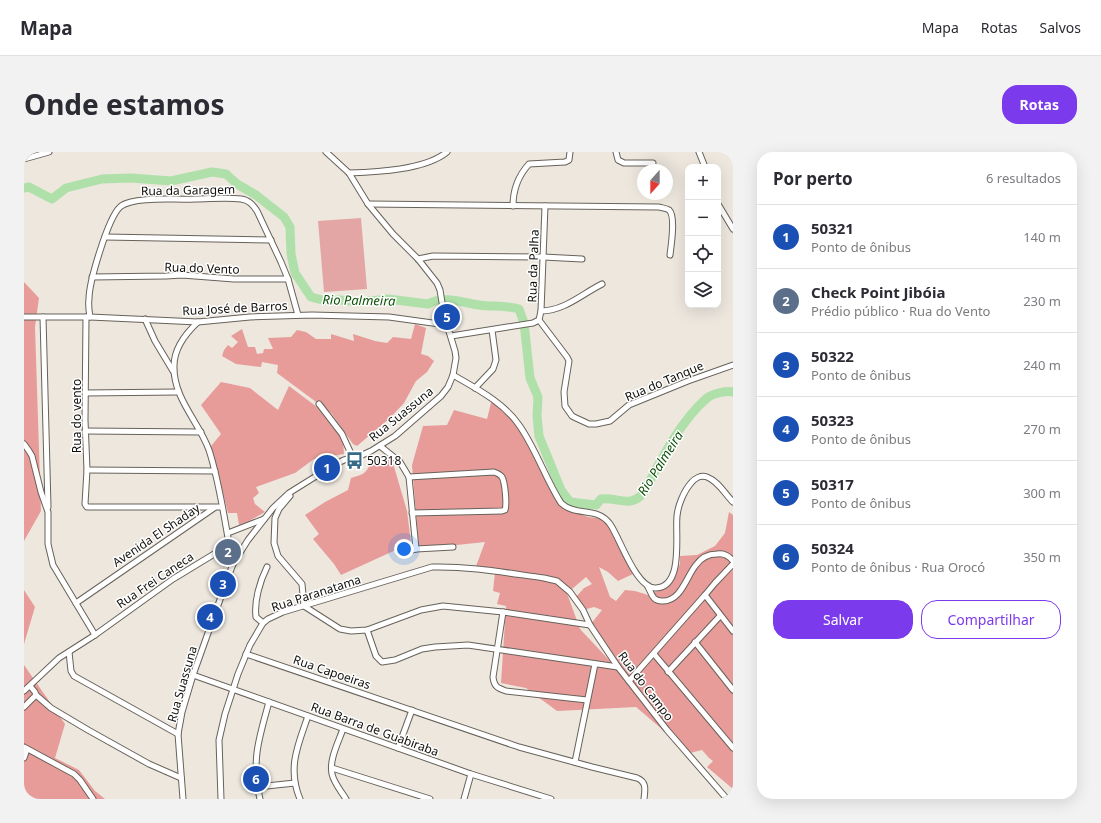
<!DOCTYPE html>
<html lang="pt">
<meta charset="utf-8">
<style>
body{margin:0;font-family:"Noto Sans",sans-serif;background:#f2f2f3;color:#2b2b33}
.controls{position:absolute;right:12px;top:12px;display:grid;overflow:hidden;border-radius:8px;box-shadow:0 4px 16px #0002}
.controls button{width:36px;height:36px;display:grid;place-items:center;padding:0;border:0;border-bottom:1px solid #e1e1e2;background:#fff;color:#2b2b33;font:20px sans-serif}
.compass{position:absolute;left:613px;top:12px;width:36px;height:36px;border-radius:50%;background:#fff;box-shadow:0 4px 16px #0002;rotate:201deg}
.you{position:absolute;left:380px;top:397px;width:14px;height:14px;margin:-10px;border:3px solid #fff;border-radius:50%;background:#1a73e8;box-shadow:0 0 0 6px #1a73e833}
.badge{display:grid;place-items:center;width:26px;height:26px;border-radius:50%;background:#7c3aed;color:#fff;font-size:13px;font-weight:700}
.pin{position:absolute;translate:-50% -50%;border:2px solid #fff;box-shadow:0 1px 4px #0006}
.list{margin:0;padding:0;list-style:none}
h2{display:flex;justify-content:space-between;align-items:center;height:52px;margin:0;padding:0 16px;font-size:17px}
h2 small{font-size:13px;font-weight:400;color:#7c7c81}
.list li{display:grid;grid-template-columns:26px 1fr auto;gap:12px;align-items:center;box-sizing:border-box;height:64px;padding:0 16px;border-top:1px solid #e1e1e2}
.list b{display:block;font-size:15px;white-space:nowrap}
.list p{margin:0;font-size:13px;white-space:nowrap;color:#7c7c81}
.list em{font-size:13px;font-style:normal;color:#7c7c81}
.actions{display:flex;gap:8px;padding:12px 16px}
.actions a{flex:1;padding:9px 0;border:1px solid #7c3aed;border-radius:16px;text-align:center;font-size:14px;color:#7c3aed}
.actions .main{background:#7c3aed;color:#fff}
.icon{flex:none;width:22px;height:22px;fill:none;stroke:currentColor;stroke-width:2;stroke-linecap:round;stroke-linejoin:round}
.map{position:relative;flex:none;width:709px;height:647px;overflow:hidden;border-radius:16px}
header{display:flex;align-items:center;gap:24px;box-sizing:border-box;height:56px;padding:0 20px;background:#fff;border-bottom:1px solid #e1e1e2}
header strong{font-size:19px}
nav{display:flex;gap:22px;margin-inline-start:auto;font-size:14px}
.intro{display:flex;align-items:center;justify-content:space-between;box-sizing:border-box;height:96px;padding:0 24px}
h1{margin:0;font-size:28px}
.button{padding:10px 18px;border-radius:16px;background:#7c3aed;color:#fff;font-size:14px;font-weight:700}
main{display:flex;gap:24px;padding:0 24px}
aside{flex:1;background:#fff;border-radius:16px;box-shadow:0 4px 16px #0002}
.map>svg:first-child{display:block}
</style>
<header>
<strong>Mapa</strong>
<nav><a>Mapa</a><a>Rotas</a><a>Salvos</a></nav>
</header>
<div class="intro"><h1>Onde estamos</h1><a class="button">Rotas</a></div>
<main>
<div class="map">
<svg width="709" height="647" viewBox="0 0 709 647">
<rect width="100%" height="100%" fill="#ede7de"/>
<!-- green -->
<polygon fill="#e4a6a4" points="337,66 343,137 300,140 294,69"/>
<!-- forest -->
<g fill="#e79c9a" fill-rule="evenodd">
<polygon points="0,130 15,146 11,175 17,359 0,389"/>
<polygon points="391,172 402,176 397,202 404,204 410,209 403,220 392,229 380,251 366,266 333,294 329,292 307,261 253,221 254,213 238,210 237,215 212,212 198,204 200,198 204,193 208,196 214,190 207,184 218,177 224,195 231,195 233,202 239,201 240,197 249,197 244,186 267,185 273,178 282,180 292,187 307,187 307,182 330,189 329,182 351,189 363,191 369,185 387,187"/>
<polygon points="197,230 226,236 254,258 265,234 293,255 319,288 320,302 290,307 271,321 232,335 235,341 229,346 231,352 241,360 225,369 215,373 213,361 204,361 187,294 197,282 177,253"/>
<path d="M 468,247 L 493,270 L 542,356 L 564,365 L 581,367 L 609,422 L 594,429 L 584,420 L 575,415 L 586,445 L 592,449 L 601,438 L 611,439 L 624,443 L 644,435 L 656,412 L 656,404 L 673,403 L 691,394 L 701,381 L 705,360 L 709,363 L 709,637 L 683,615 L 689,609 L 685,606 L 678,598 L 666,601 L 612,555 L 533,559 L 502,536 L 477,531 L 482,454 L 473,452 L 476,441 L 469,439 L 471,420 L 451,417 L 461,390 L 395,397 L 388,313 L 399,274 L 423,273 L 430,258 L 463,267 ZM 562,425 L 568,432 L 560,436 L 551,446 L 559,458 L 570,455 L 578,458 L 566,473 L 600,524 L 556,477 L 540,433 L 548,437 Z"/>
<path d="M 358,304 L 369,311 L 383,359 L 387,391 L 317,423 L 310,412 L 289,387 L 295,382 L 281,363 L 301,350 L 324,338 L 327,326 C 341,322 343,321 348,307 Z"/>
<polygon points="0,438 11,455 0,492"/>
<polygon points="0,513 41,572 31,606 55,618 71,639 81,647 0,647"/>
</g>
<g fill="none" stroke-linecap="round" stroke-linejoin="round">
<!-- river -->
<path stroke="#afe0a9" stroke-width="9" d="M 0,36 L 5,35 L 28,47 L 42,36 L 78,27 L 107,26 L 147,29 L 188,20 L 202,22 L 213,32 L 232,43 L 260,65 L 266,75 L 267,102 L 271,121 L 287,145 L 302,149 L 316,148 L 336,150 L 364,147 L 404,152 C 420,143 439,151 455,153 C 469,155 482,153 495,157 L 500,171 L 506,226 L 514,245 L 513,264 L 515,284 L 537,338 L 546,350 L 572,353 L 577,347 C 595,345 607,357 620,340 C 636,310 656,269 683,246 C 688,242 703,238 709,240"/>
<defs>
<g id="minor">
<polyline points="592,0 594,8 600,11 629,11"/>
<polyline points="675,0 681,15"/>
<polyline points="0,7 25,0"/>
<path d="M 325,21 C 353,20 401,18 423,0"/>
<path d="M 344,52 L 635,55 C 638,56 642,56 645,58 C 652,64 647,94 646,103"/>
<polyline points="694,52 709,77"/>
<path d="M 489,54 C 489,37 494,24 505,12 L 541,10 L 545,8 L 546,0"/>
<polyline points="81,85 247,88"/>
<polyline points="394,107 409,104 519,105 558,107"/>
<polyline points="68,125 142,124 158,123 210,127 264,127"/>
<path d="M 517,159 C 540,159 558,142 578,132"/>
<polyline points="0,165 66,165 174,170 226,165 288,163 365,165 423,173"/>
<polyline points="19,165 24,355"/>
<polyline points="62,165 61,268 63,318 61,352 63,355 198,355"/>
<path d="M 66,165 C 65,159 64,153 65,147 C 65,130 84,66 96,55 C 99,52 103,51 107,50 C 127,45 150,48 171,47 C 186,47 202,45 217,47 C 225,48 229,53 233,59 L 257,110 L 264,127 L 274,163"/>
<polyline points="121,167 131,189 149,219"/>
<polyline points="515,168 543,205 545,209 540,240 541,254 548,264 552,266 565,272 572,272 586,269 605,253 664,229 709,213"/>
<path d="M 174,170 C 161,182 150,196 150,214 C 149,246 175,270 185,298 C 197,335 201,374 209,412"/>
<polyline points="427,184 509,171 515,168 517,159 521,54"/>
<path d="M 429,223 C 453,237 479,250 495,273 C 512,297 521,326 537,351 C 552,365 573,354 586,372 C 596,386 612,437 632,436 C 660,435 651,382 653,364 C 654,353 660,339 667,331 C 671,326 677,323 683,325 C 694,329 701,342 709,350"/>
<polyline points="451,236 469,217 472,208 468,178"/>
<polyline points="61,241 154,240"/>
<polyline points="295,252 318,282 329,306"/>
<polyline points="61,279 177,280"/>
<polyline points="0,292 5,299 8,304 17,340 24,360 24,392 29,413 71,483"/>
<polyline points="356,294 376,310 385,325 392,397"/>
<polyline points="63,318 191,319"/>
<path d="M 385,325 L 470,320 C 473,321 476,322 478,325 C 481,330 483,352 481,358 L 478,359 L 388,361"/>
<polyline points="266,344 255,357 251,366 250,391 254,404 278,432 280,454 316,477 327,479 343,478 397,458 419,454 479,460 566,473"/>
<polyline points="204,381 240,367"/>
<polyline points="375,401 392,397 429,395"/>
<path d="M 624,435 C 626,438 627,443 630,446 C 632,448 635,449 638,449 C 657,450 662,425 672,413 C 677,406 684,402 693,402 C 699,401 705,404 709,409"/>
<polyline points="681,443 709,479"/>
<polyline points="52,451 190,356"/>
<path d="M 479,460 L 469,525 C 470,534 473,536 482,539 L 563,548"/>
<path d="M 239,471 L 232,465 C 230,449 236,429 243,415"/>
<polyline points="343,478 352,504 358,510 371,508 398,497 411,495 444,493 594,515"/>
<polyline points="671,490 709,538"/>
<polyline points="45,500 47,519 50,524 154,582"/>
<path d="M 222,502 L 495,595 L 568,615 L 613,626 C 623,630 621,638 620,647"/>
<polyline points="630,502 709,596"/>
<polyline points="644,520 696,464"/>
<polyline points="169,523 447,622 527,647"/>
<polyline points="605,529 681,443 691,431 709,412"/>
<polyline points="0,539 35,506 71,483 149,427 205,393"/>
<polyline points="12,543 27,556 64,578 125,612 157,626"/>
<polyline points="0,555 12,543 11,540 6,534"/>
<path d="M 319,577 C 314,591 305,608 308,622 C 310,631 317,639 322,647"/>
<polyline points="0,595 50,622 56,628 69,647"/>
<polyline points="374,596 388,558"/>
<polyline points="0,606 3,597"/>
<polyline points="551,610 571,512"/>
<polyline points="308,616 406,647"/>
<polyline points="233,635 271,631"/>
<polyline points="159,647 154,582 158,560 169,523 203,428 209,412 224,388 249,356 265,341 310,313 320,308 336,304 347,299 371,284 417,244 424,235 429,223 432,206 431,199 420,163 416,138 413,131 394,107 369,82 344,52 325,21 302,0"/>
<path d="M 197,647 L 195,588 L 201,562 L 214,522 L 226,493 L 239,471 L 244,467 L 259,460 L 408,415 C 446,414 483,421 520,426 L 533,429 L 546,440 L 559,458 L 566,473 L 594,515 L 643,578 L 703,647"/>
<path d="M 236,647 C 227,609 235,586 245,550"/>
<path d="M 276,647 C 263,616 274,593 284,564"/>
<polyline points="440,647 447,622"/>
</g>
</defs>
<!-- minor casing -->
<use href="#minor" stroke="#67625a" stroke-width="7"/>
<!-- minor -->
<use href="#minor" stroke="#fff" stroke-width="5"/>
</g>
<!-- icons -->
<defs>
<symbol id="bus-bare" viewBox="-9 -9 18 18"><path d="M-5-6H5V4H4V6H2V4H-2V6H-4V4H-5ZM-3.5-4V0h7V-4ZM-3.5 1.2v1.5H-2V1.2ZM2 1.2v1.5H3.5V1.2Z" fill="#356b86" stroke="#fff" stroke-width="2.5" paint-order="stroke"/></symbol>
</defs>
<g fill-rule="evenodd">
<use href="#bus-bare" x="318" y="296" width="25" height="25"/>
</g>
<g text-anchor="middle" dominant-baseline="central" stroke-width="3" stroke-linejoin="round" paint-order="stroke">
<!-- street labels -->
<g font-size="12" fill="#100f0b" stroke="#fff">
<text transform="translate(164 38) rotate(-1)">Rua da Garagem</text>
<text transform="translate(509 114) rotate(-88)">Rua da Palha</text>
<text transform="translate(178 116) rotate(2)">Rua do Vento</text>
<text transform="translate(211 156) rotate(-3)">Rua José de Barros</text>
<text transform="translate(640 229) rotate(-23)">Rua do Tanque</text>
<text transform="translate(377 262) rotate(-39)">Rua Suassuna</text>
<text transform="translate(52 264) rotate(-90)">Rua do vento</text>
<text transform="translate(132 383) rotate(-34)">Avenida El Shaday</text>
<text transform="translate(131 428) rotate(-34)">Rua Frei Caneca</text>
<text transform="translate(292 441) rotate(-18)">Rua Paranatama</text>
<text transform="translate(308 520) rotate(19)">Rua Capoeiras</text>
<text transform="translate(158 532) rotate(-74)">Rua Suassuna</text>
<text transform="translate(622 534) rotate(53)">Rua do Campo</text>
<text transform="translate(351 577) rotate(20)">Rua Barra de Guabiraba</text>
</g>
<!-- poi labels -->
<g font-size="12" fill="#100f0b" stroke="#fff" text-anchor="start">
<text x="343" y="308">50318</text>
</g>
<!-- water labels -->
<g font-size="13" font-style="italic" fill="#0d5007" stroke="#fff">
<text transform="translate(335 148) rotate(1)">Rio Palmeira</text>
<text transform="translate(636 311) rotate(-58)">Rio Palmeira</text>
</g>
</g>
</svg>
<div class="controls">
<button>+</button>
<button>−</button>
<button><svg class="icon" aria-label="locate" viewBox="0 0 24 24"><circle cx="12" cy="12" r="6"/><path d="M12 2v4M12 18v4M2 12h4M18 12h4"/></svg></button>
<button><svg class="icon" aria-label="layers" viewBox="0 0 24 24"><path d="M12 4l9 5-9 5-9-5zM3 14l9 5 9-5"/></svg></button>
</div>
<svg class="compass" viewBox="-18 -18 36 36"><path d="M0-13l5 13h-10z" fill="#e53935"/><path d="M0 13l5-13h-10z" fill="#7c7c81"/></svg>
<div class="you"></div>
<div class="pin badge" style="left:303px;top:316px;background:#1a4fb4">1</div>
<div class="pin badge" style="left:204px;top:400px;background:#5c6f8a">2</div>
<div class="pin badge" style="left:199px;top:432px;background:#1a4fb4">3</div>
<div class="pin badge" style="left:186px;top:465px;background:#1a4fb4">4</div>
<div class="pin badge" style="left:423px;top:165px;background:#1a4fb4">5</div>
<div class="pin badge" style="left:232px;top:627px;background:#1a4fb4">6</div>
</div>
<aside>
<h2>Por perto<small>6 resultados</small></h2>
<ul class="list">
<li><span class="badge" style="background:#1a4fb4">1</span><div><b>50321</b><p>Ponto de ônibus</p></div><em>140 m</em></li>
<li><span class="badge" style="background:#5c6f8a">2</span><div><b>Check Point Jibóia</b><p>Prédio público · Rua do Vento</p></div><em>230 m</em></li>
<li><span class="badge" style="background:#1a4fb4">3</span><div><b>50322</b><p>Ponto de ônibus</p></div><em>240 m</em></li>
<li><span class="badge" style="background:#1a4fb4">4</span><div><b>50323</b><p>Ponto de ônibus</p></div><em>270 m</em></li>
<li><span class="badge" style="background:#1a4fb4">5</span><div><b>50317</b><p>Ponto de ônibus</p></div><em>300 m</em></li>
<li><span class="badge" style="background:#1a4fb4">6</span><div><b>50324</b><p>Ponto de ônibus · Rua Orocó</p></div><em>350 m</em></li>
</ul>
<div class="actions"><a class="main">Salvar</a><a>Compartilhar</a></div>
</aside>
</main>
